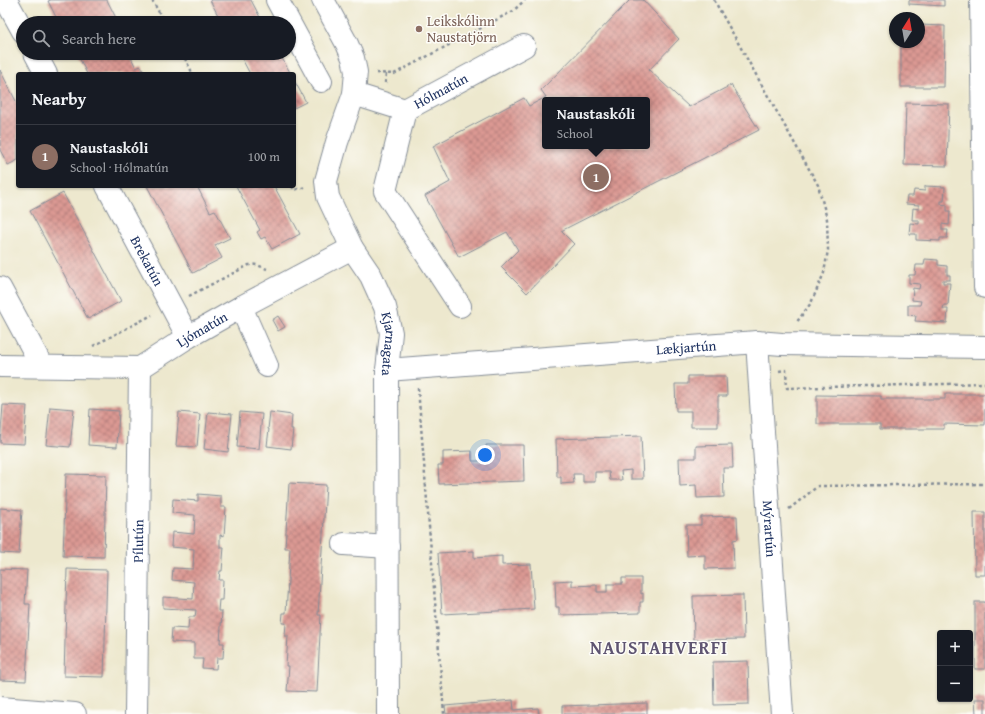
<!DOCTYPE html>
<meta charset="utf-8">
<style>
body{margin:0;font-family:"Gentium Book Plus",serif;background:#242831;color:#f1f3f6}
.controls{position:absolute;right:12px;bottom:12px;display:grid;overflow:hidden;border-radius:4px;box-shadow:0 1px 3px #0004}
.controls button{width:36px;height:36px;display:grid;place-items:center;padding:0;border:0;border-bottom:1px solid #363941;background:#171b24;color:#f1f3f6;font:20px sans-serif}
.compass{position:absolute;left:889px;top:12px;width:36px;height:36px;border-radius:50%;background:#171b24;box-shadow:0 1px 3px #0004;rotate:11deg}
.you{position:absolute;left:485px;top:455px;width:14px;height:14px;margin:-10px;border:3px solid #fff;border-radius:50%;background:#1a73e8;box-shadow:0 0 0 6px #1a73e833}
.badge{display:grid;place-items:center;width:26px;height:26px;border-radius:50%;background:#0b8043;color:#fff;font-size:13px;font-weight:700}
.pin{position:absolute;translate:-50% -50%;border:2px solid #fff;box-shadow:0 1px 4px #0006}
.popup{position:absolute;left:542px;top:97px;width:108px;height:52px;box-sizing:border-box;display:grid;place-content:center;border-radius:4px;background:#171b24;filter:drop-shadow(0 1px 3px #0005);font-size:13px;white-space:nowrap;color:#9ea1a6}
.popup b{font-size:15px;color:#f1f3f6}
.popup::after{content:'';position:absolute;left:50%;top:100%;margin-left:-8px;border:8px solid transparent;border-top-color:#171b24}
.list{margin:0;padding:0;list-style:none}
h2{display:flex;justify-content:space-between;align-items:center;height:52px;margin:0;padding:0 16px;font-size:17px}
h2 small{font-size:13px;font-weight:400;color:#9ea1a6}
.list li{display:grid;grid-template-columns:26px 1fr auto;gap:12px;align-items:center;box-sizing:border-box;height:64px;padding:0 16px;border-top:1px solid #363941}
.list b{display:block;font-size:15px;white-space:nowrap}
.list p{margin:0;font-size:13px;white-space:nowrap;color:#9ea1a6}
.list em{font-size:13px;font-style:normal;color:#9ea1a6}
.icon{flex:none;width:22px;height:22px;fill:none;stroke:currentColor;stroke-width:2;stroke-linecap:round;stroke-linejoin:round}
.map{position:relative;flex:none;width:985px;height:714px;overflow:hidden}
.search{position:absolute;background:#171b24;box-shadow:0 1px 3px #0004;left:16px;top:16px;width:280px;height:44px;display:flex;align-items:center;gap:10px;box-sizing:border-box;padding:0 14px;border-radius:22px;color:#9ea1a6;font-size:15px}
.panel{position:absolute;background:#171b24;box-shadow:0 1px 3px #0004;left:16px;top:72px;width:280px;height:116px;border-radius:4px}
.map>svg:first-child{display:block}
</style>
<div class="map">
<svg width="985" height="714" viewBox="0 0 985 714">
<defs>
<pattern id="building-cross-hatch" width="8" height="8" patternUnits="userSpaceOnUse"><rect width="8" height="8" fill="#db9993"/><path d="M0 0l8 8M0 8l8-8" fill="none" stroke="#b17d7b"/></pattern>
</defs>
<rect width="100%" height="100%" fill="#fdfcf7"/>
<filter id="ink" filterUnits="userSpaceOnUse"><feTurbulence type="fractalNoise" baseFrequency=".025" numOctaves="2"/><feDisplacementMap in="SourceGraphic" scale="8" xChannelSelector="R" yChannelSelector="G"/><feConvolveMatrix kernelMatrix="1 2 1 2 8 2 1 2 1" color-interpolation-filters="sRGB"/></filter>
<filter id="wash" filterUnits="userSpaceOnUse"><feTurbulence type="fractalNoise" baseFrequency=".012" numOctaves="4" result="noise"/><feDisplacementMap in="SourceGraphic" scale="16" xChannelSelector="R" yChannelSelector="G"/><feGaussianBlur stdDeviation="0.9" result="paint"/><feColorMatrix in="noise" values="0 0 0 0 0 0 0 0 0 0 0 0 0 0 0 0 0 1.4 0 .05"/><feComposite in="paint" operator="in"/></filter>
<g filter="url(#wash)">
<rect width="100%" height="100%" fill="#ede8ce"/>
<g id="blocks">
<!-- building -->
<g fill="url(#building-cross-hatch)" fill-rule="evenodd">
<polygon points="51,0 107,0 116,18 112,19 114,23 59,23 48,1"/>
<polygon points="210,0 251,0 263,23 222,23"/>
<path d="M 630,0 L 643,0 L 679,39 L 649,70 L 689,107 L 731,85 L 759,130 L 561,231 L 574,244 L 527,293 L 501,267 L 518,250 L 507,232 L 459,257 L 425,196 L 450,182 L 433,146 L 524,98 L 529,106 L 546,97 L 541,90 ZM 545,100 L 647,100 L 647,146 L 545,146 Z"/>
<polygon points="909,0 944,0 944,6 909,4"/>
<polygon points="919,25 945,26 944,87 901,87 901,42 919,42"/>
<polygon points="77,53 129,53 136,68 141,66 145,74 87,74"/>
<polygon points="239,53 279,53 291,74 250,74"/>
<polygon points="0,70 18,105 18,160 8,165 0,150"/>
<polygon points="294,80 306,102 294,108"/>
<polygon points="906,103 949,104 947,166 904,165"/>
<polygon points="147,186 197,186 210,212 215,210 230,238 215,245 222,258 193,273"/>
<polygon points="236,186 274,186 300,234 272,249 265,237 261,239 257,232 260,230"/>
<polygon points="925,186 945,187 944,201 941,201 941,204 947,205 947,211 950,211 949,225 942,224 942,230 948,230 947,238 940,238 940,241 916,240 916,234 909,234 910,223 919,224 919,220 912,220 913,208 919,209 919,205 906,204 907,196 913,196 914,190 925,191"/>
<polygon points="63,193 121,301 88,319 30,211"/>
<polygon points="925,259 938,260 938,265 947,266 947,275 950,275 950,280 943,280 943,283 950,283 948,305 944,305 943,309 948,309 947,323 915,321 916,316 908,315 908,305 920,305 921,301 912,300 913,288 919,289 920,284 909,283 909,275 915,275 916,265 924,265"/>
<polygon points="278,316 285,327 278,331 272,320"/>
<polygon points="688,376 726,376 727,396 718,396 718,427 691,427 691,411 676,411 675,384 688,384"/>
<polygon points="945,394 985,394 985,425 944,424 944,429 880,429 880,424 817,424 817,395 881,396 881,399 945,399"/>
<polygon points="3,405 27,406 24,444 0,443"/>
<polygon points="50,407 74,409 70,447 46,445"/>
<polygon points="90,409 119,411 117,447 88,445"/>
<polygon points="179,412 200,414 197,447 176,446"/>
<polygon points="208,412 232,414 228,452 204,449"/>
<polygon points="240,412 262,414 259,449 237,447"/>
<polygon points="270,412 292,415 291,429 293,429 291,449 267,446 269,429 268,429"/>
<polygon points="641,436 643,479 631,479 631,470 621,471 622,480 610,480 609,472 595,472 595,482 583,482 583,474 573,474 574,483 561,484 561,477 557,477 556,439"/>
<polygon points="486,445 523,445 524,481 439,484 438,465 443,465 443,452 472,451 472,461 487,461"/>
<polygon points="732,445 733,468 723,468 724,497 697,498 696,485 680,486 679,458 696,458 696,446"/>
<polygon points="66,474 106,475 104,557 63,556"/>
<polygon points="289,483 326,485 318,615 321,615 317,692 287,691 289,666 286,666 288,636 285,636 286,623 282,623 283,613 286,613 290,548 285,548"/>
<polygon points="198,494 221,496 221,507 226,507 224,536 220,535 220,547 224,547 222,571 220,571 219,580 223,580 222,600 219,600 218,611 222,611 220,643 224,643 223,658 217,658 216,669 202,668 203,659 194,659 194,643 171,642 172,628 188,629 189,617 195,617 196,610 163,608 163,597 193,599 194,582 172,580 173,568 193,569 194,549 171,547 172,532 194,534 195,515 172,513 173,499 198,501"/>
<polygon points="0,508 22,510 19,554 0,553"/>
<polygon points="974,512 985,512 985,575 975,575"/>
<polygon points="737,516 738,539 733,540 734,568 705,569 705,555 687,556 686,525 701,525 701,517"/>
<polygon points="474,551 474,558 502,556 502,565 531,564 534,609 442,614 438,553"/>
<polygon points="0,569 27,570 25,604 30,604 26,681 0,680"/>
<polygon points="67,569 107,570 104,677 64,676"/>
<polygon points="622,578 641,578 641,594 643,593 643,602 640,602 640,613 559,615 559,607 556,607 555,581 572,580 572,586 597,585 597,592 607,592 607,584 622,584"/>
<polygon points="743,595 744,639 694,640 693,596"/>
<rect x="975" y="602" width="10" height="67"/>
<polygon points="748,661 749,704 714,705 713,662"/>
<polygon points="975,699 985,699 985,714 976,714"/>
<polygon points="513,700 514,710 538,708 539,714 446,714 445,706"/>
<polygon points="647,703 647,714 562,714 562,706"/>
</g>
</g>
</g>
<g filter="url(#ink)">
<use href="#blocks" fill-opacity="0" stroke="#848c96" stroke-width="1"/>
<g fill="none" stroke-linecap="round" stroke-linejoin="round">
<defs>
<g id="minor">
<polyline points="6,0 23,31"/>
<polyline points="277,0 321,81"/>
<path id="s1" d="M 323,0 L 347,44 L 353,58 L 356,72 L 354,94 L 337,142 L 326,181 L 328,197 L 352,248 L 371,276 L 385,307 L 391,333 L 387,370 L 388,714"/>
<polyline points="981,0 985,287"/>
<polyline points="35,53 46,74"/>
<path id="s2" d="M 354,94 L 405,110 L 524,46"/>
<polyline points="405,110 385,191 460,306"/>
<path id="s3" d="M 107,186 L 188,337"/>
<polyline points="0,288 42,366"/>
<polyline points="241,307 267,366"/>
<path id="s4" d="M 757,342 L 782,714"/>
<path id="s5" d="M 0,366 L 140,368 L 188,337 L 241,307 L 352,248"/>
<path id="s6" d="M 387,370 L 757,342 L 782,344 L 985,347"/>
<polyline points="344,544 388,547"/>
<polyline points="0,708 75,714"/>
<path id="s7" d="M 136,714 L 140,368"/>
</g>
</defs>
<!-- minor casing -->
<use href="#minor" stroke="#848c96" stroke-width="24"/>
<!-- path -->
<g stroke="#848c96" stroke-width="2.5" stroke-dasharray="3 3" stroke-linecap="butt">
<polyline points="152,0 165,23"/>
<polyline points="714,0 818,185 827,219 828,250 824,273 811,303 796,323"/>
<polyline points="182,53 193,74"/>
<polyline points="376,73 394,74 513,11 525,0"/>
<polyline points="385,83 386,74"/>
<polyline points="292,186 294,190 306,187"/>
<path d="M 189,296 L 249,265 C 256,263 261,267 267,269"/>
<polyline points="93,346 152,315"/>
<polyline points="779,371 786,370 787,388 985,383"/>
<polyline points="418,388 444,714"/>
<polyline points="789,509 818,486 985,484"/>
</g>
<!-- minor -->
<use href="#minor" stroke="#fff" stroke-width="22"/>
</g>
</g>
<!-- markers -->
<circle fill="#8d6e63" stroke="#fdfcf7" stroke-width="1.5" cx="419" cy="29" r="4"/>
<g text-anchor="middle" dominant-baseline="central" stroke-width="3" stroke-linejoin="round" paint-order="stroke">
<!-- education labels -->
<g font-size="14" fill="#785e54" stroke="#fdfcf7" text-anchor="start">
<text x="427" y="21">Leikskólinn<tspan x="427" dy="16">Naustatjörn</tspan></text>
</g>
<!-- street labels -->
<g font-size="14" fill="#1b2f5e" stroke="#fdfcf7">
<text stroke="none"><textPath href="#s2" startOffset="94">Hólmatún</textPath></text>
<text stroke="none"><textPath href="#s3" startOffset="85">Brekatún</textPath></text>
<text stroke="none"><textPath href="#s5" startOffset="213">Ljómatún</textPath></text>
<text stroke="none"><textPath href="#s1" startOffset="371">Kjarnagata</textPath></text>
<text stroke="none"><textPath href="#s6" startOffset="300">Lækjartún</textPath></text>
<text stroke="none"><textPath href="#s4" startOffset="187">Mýrartún</textPath></text>
<text stroke="none"><textPath href="#s7" startOffset="173">Pílutún</textPath></text>
</g>
<!-- district labels -->
<g font-size="18" font-weight="bold" letter-spacing="1" fill="#5e5471" stroke="#fdfcf7">
<text x="659" y="647">NAUSTAHVERFI</text>
</g>
</g>
</svg>
<div class="controls">
<button>+</button>
<button>−</button>
</div>
<svg class="compass" viewBox="-18 -18 36 36"><path d="M0-13l5 13h-10z" fill="#e53935"/><path d="M0 13l5-13h-10z" fill="#9ea1a6"/></svg>
<div class="you"></div>
<div class="pin badge" style="left:596px;top:177px;background:#8d6e63">1</div>
<div class="popup"><b>Naustaskóli</b>School</div>
<div class="search"><svg class="icon" aria-label="search" viewBox="0 0 24 24"><circle cx="10" cy="10" r="6"/><path d="M15 15l6 6"/></svg>Search here</div>
<section class="panel">
<h2>Nearby<small></small></h2>
<ul class="list">
<li><span class="badge" style="background:#8d6e63">1</span><div><b>Naustaskóli</b><p>School · Hólmatún</p></div><em>100 m</em></li>
</ul>
</section>
</div>
